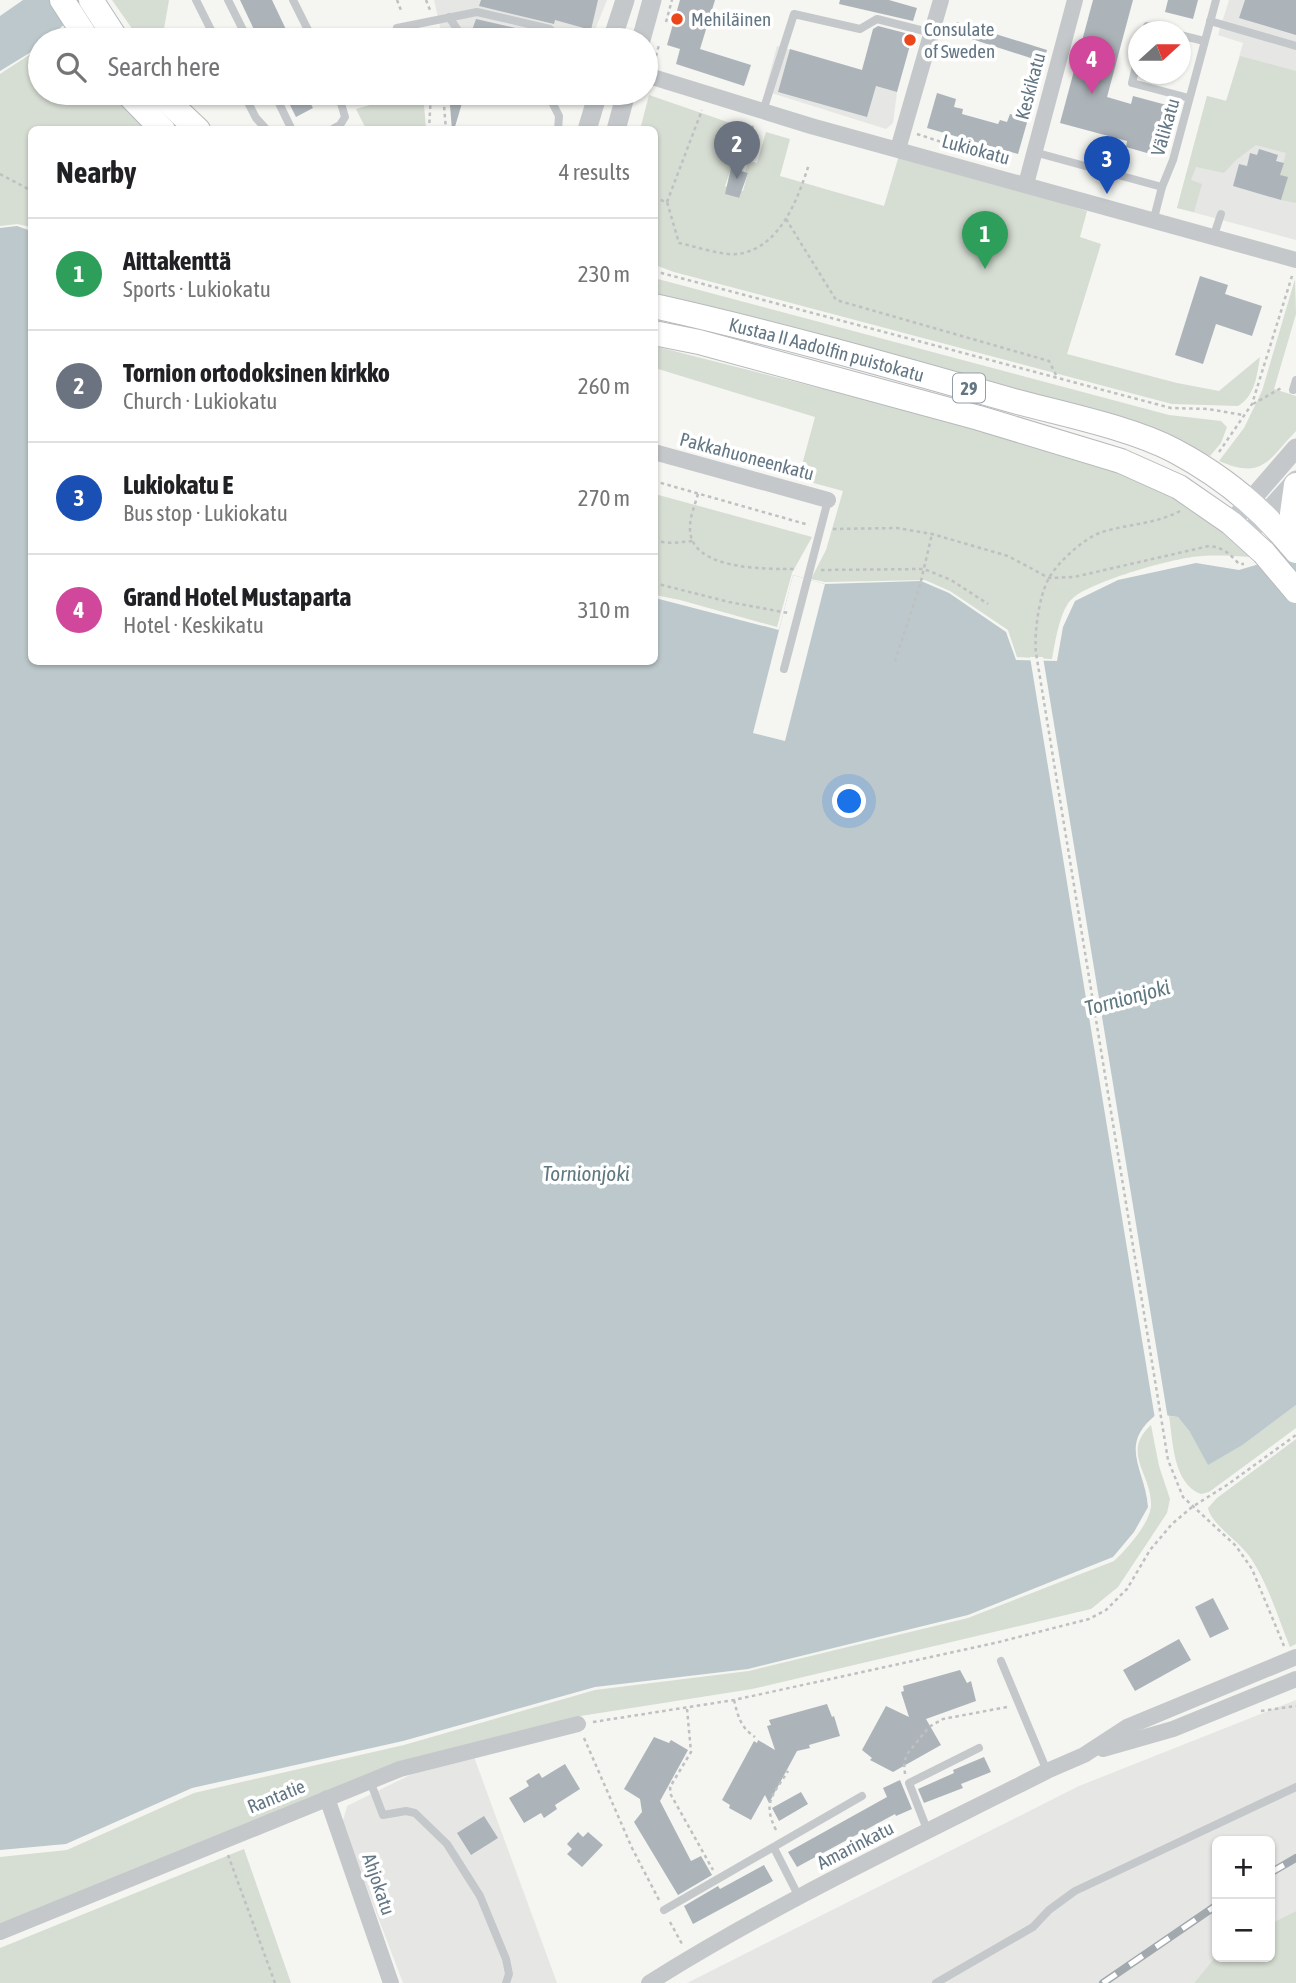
<!DOCTYPE html>
<meta charset="utf-8">
<style>
body{margin:0;font-family:"Asap Condensed",sans-serif;background:#f6f6f6;color:#202124}
.controls{position:absolute;right:21px;bottom:21px;display:grid;overflow:hidden;border-radius:10px;box-shadow:0 2px 5px #0004}
.controls button{width:63px;height:63px;display:grid;place-items:center;padding:0;border:0;border-bottom:2px solid #e0e0e0;background:#fff;color:#202124;font:35px sans-serif}
.compass{position:absolute;left:1128px;top:21px;width:63px;height:63px;border-radius:50%;background:#fff;box-shadow:0 2px 5px #0004;rotate:69deg}
.you{position:absolute;left:850px;top:802px;width:24px;height:24px;margin:-18px;border:5px solid #fff;border-radius:50%;background:#1a73e8;box-shadow:0 0 0 10px #1a73e833}
.badge{display:grid;place-items:center;width:46px;height:46px;border-radius:50%;background:#1a73e8;color:#fff;font-size:23px;font-weight:700}
.pin{position:absolute;translate:-50% -58px;filter:drop-shadow(0 2px 4px #0008)}
.pin::after{content:'';position:absolute;top:37px;width:24px;height:21px;background:inherit;clip-path:polygon(0 0,100% 0,50% 100%)}
.list{margin:0;padding:0;list-style:none}
h2{display:flex;justify-content:space-between;align-items:center;height:91px;margin:0;padding:0 28px;font-size:30px}
h2 small{font-size:23px;font-weight:400;color:#757577}
.list li{display:grid;grid-template-columns:46px 1fr auto;gap:21px;align-items:center;box-sizing:border-box;height:112px;padding:0 28px;border-top:2px solid #e0e0e0}
.list b{display:block;font-size:26px;white-space:nowrap}
.list p{margin:0;font-size:23px;white-space:nowrap;color:#757577}
.list em{font-size:23px;font-style:normal;color:#757577}
.icon{flex:none;width:38px;height:38px;fill:none;stroke:currentColor;stroke-width:2;stroke-linecap:round;stroke-linejoin:round}
.map{position:relative;flex:none;width:1296px;height:1983px;overflow:hidden}
.search{position:absolute;background:#fff;box-shadow:0 2px 5px #0004;left:28px;top:28px;width:630px;height:77px;display:flex;align-items:center;gap:18px;box-sizing:border-box;padding:0 24px;border-radius:38px;color:#757577;font-size:26px}
.panel{position:absolute;background:#fff;box-shadow:0 2px 5px #0004;left:28px;top:126px;width:630px;height:539px;border-radius:10px}
.map>svg:first-child{display:block}
</style>
<div class="map">
<svg width="1296" height="1983" viewBox="0 0 1296 1983">
<rect width="100%" height="100%" fill="#f5f5f1"/>
<!-- built -->
<g fill="#e6e7e5">
<polygon points="434,0 607,0 591,40 443,40"/>
<polygon points="1229,0 1285,0 1296,4 1296,240 1177,208 1207,96 1227,101 1243,43 1218,35"/>
<polygon points="777,46 862,70 859,81 897,92 893,123 886,129 765,91"/>
<polygon points="1296,1700 1296,1911 1270,1924 1270,1841 1217,1841 1217,1955 1194,1983 687,1983 1079,1786"/>
<polygon points="474,1757 557,1983 403,1983 349,1841 343,1821 347,1806 414,1773"/>
</g>
<!-- green -->
<g fill="#d6ddd2">
<polygon points="112,0 169,0 162,40 140,40"/>
<polygon points="40,48 40,93 115,93 149,129 32,130 31,227 17,224 0,226 0,74"/>
<polygon points="1240,56 1296,71 1296,203 1281,200 1287,178 1280,175 1286,153 1256,145 1236,160 1224,173 1196,167 1191,180 1202,184 1194,212 1177,208 1207,96 1226,101"/>
<polygon points="412,93 423,93 426,129 366,129 356,109"/>
<path d="M 649,95 L 739,126 L 738,157 L 734,169 L 731,168 L 725,186 L 728,187 L 726,194 L 738,198 L 741,191 L 743,191 L 748,173 L 745,172 L 749,161 L 757,163 L 766,132 L 790,139 L 780,176 L 884,206 L 900,152 L 1087,211 L 1080,237 L 1101,244 L 1067,354 L 1177,383 L 1219,391 L 1260,357 C 1257,375 1255,396 1238,406 L 1172,404 L 674,272 L 655,265 L 654,130 L 640,130 Z"/>
<polygon points="654,278 1169,415 1221,421 1227,427 1221,443 1210,456 1122,417 655,295"/>
<path d="M 1295,279 L 1296,314 L 1274,389 L 1296,396 L 1296,431 C 1268,460 1263,480 1219,461 L 1244,428 L 1262,391 Z"/>
<path d="M 654,346 L 977,428 L 1105,468 L 1181,498 L 1207,517 L 1251,557 C 1235,556 1218,555 1202,556 C 1176,557 1092,581 1073,598 C 1060,608 1055,643 1052,659 L 1017,657 L 1008,630 L 950,591 L 925,580 L 825,582 L 811,579 L 826,550 L 843,491 L 788,476 L 790,469 L 800,472 L 815,417 L 655,368 Z"/>
<polygon points="655,494 812,537 792,573 777,627 680,600 655,595"/>
<path d="M 1296,1405 L 1296,1428 L 1209,1492 L 1201,1494 C 1173,1484 1173,1441 1169,1416 L 1178,1417 L 1190,1432 L 1244,1444 Z"/>
<path d="M 1151,1425 L 1159,1466 L 1170,1499 L 1167,1513 L 1118,1587 L 1091,1609 L 752,1689 L 574,1717 L 400,1765 L 0,1925 L 0,1857 L 67,1850 L 194,1793 L 404,1745 L 595,1690 L 749,1671 L 968,1618 L 1114,1561 C 1127,1549 1149,1524 1151,1507 C 1153,1475 1120,1453 1151,1425 Z"/>
<path d="M 1296,1439 L 1296,1644 L 1290,1647 C 1278,1618 1268,1583 1250,1557 C 1240,1542 1211,1524 1208,1508 L 1217,1498 Z"/>
<polygon points="244,1849 291,1983 0,1983 0,1948"/>
<polygon points="1296,1911 1296,1983 1194,1983 1217,1955 1217,1957 1270,1957 1270,1924"/>
</g>
<!-- water -->
<g fill="#bcc8cc">
<polygon points="23,0 89,0 51,37 47,40 40,40 40,46 36,49 0,71 0,16"/>
<path d="M 17,226 L 31,231 L 32,662 L 654,662 L 655,598 L 779,630 L 793,575 L 825,584 L 921,581 L 949,593 L 1006,632 L 1016,660 L 1057,661 L 1063,627 L 1075,601 L 1118,580 L 1196,563 L 1239,570 L 1296,553 L 1296,1405 L 1244,1444 L 1208,1465 L 1190,1432 L 1178,1417 L 1157,1414 C 1117,1445 1145,1468 1148,1507 L 1134,1532 L 1113,1557 L 968,1615 L 748,1669 L 595,1687 L 403,1741 L 192,1788 L 66,1844 L 0,1850 L 0,228 Z"/>
</g>
<!-- pier -->
<g fill="#f5f5f1">
<polygon points="793,575 825,584 785,741 753,733"/>
<polygon points="1030,657 1043,657 1168,1419 1158,1418 1155,1419"/>
</g>
<!-- building -->
<g fill="#acb4b9">
<polygon points="240,0 272,0 291,40 259,40"/>
<polygon points="481,0 598,0 591,30 555,20 554,24 479,6"/>
<polygon points="680,0 715,0 700,49 751,65 744,86 676,64 680,49 667,45"/>
<polygon points="840,0 889,0 917,8 913,21 839,4"/>
<polygon points="1093,0 1133,0 1107,97 1131,104 1133,96 1174,107 1161,157 1126,147 1127,141 1060,123"/>
<polygon points="1168,0 1198,0 1193,19 1165,12"/>
<polygon points="1245,0 1296,0 1296,35 1239,18"/>
<polygon points="476,19 547,35 550,38 550,40 495,40 471,33"/>
<polygon points="957,22 1047,50 1043,62 953,33"/>
<polygon points="878,26 909,34 909,37 912,38 897,92 876,86 867,117 778,92 790,49 862,70 873,29"/>
<polygon points="284,93 305,93 313,108 296,117"/>
<polygon points="449,93 465,93 454,130 452,130"/>
<polygon points="937,93 956,99 954,107 963,109 962,114 998,124 1000,120 1007,122 1010,114 1028,119 1018,154 927,128"/>
<polygon points="1259,149 1278,155 1276,161 1284,163 1280,175 1288,177 1281,200 1233,186 1239,164 1247,166 1250,153 1257,155"/>
<polygon points="731,168 748,173 739,198 725,194"/>
<polygon points="1200,276 1228,285 1225,294 1262,306 1252,336 1216,324 1203,364 1175,355"/>
<polygon points="1213,1598 1229,1629 1210,1638 1195,1607"/>
<polygon points="1179,1639 1191,1660 1135,1691 1123,1670"/>
<polygon points="960,1670 967,1683 971,1681 976,1701 926,1719 941,1745 893,1772 870,1760 872,1758 862,1750 886,1706 909,1717 901,1692 904,1691 903,1686"/>
<polygon points="827,1704 832,1717 834,1716 840,1736 809,1745 810,1748 797,1751 769,1803 765,1795 751,1820 729,1808 730,1805 722,1800 754,1741 757,1743 758,1740 775,1750 767,1726 771,1725 769,1720"/>
<polygon points="654,1737 669,1743 671,1740 688,1750 660,1801 691,1861 701,1856 712,1875 678,1895 634,1822 642,1812 640,1799 624,1789"/>
<polygon points="984,1757 991,1772 961,1784 963,1788 924,1803 918,1789 954,1773 953,1770"/>
<polygon points="565,1764 580,1789 555,1805 557,1809 544,1818 541,1813 524,1823 509,1798 529,1786 526,1781 539,1773 542,1778"/>
<polygon points="900,1780 912,1809 896,1816 895,1814 797,1867 788,1852 887,1797 883,1788"/>
<polygon points="801,1792 808,1804 779,1821 772,1808"/>
<polygon points="484,1816 498,1838 471,1855 457,1833"/>
<polygon points="578,1832 583,1837 588,1832 603,1845 582,1867 567,1854 572,1849 567,1844"/>
<polygon points="764,1865 773,1881 693,1924 684,1906 718,1886 720,1889"/>
</g>
<g fill="none" stroke-linecap="round" stroke-linejoin="round">
<defs>
<g id="trunk">
<polyline points="62,0 88,40"/>
<polyline points="91,0 117,40"/>
<polyline points="127,93 163,130"/>
<polyline points="159,93 198,130"/>
<path id="s1" d="M 654,306 C 775,333 895,367 1014,401 C 1062,414 1132,428 1175,451 C 1220,475 1258,505 1290,544"/>
<polyline points="654,333 699,342 979,418 1121,461 1179,487 1231,523 1264,553"/>
<polyline points="1296,485 1292,514 1296,536"/>
</g>
</defs>
<!-- trunk casing -->
<use href="#trunk" stroke="#b7babd" stroke-width="26"/>
<!-- path -->
<g stroke="#bec0c2" stroke-width="2.5" stroke-dasharray="3.5 3.5" stroke-linecap="butt">
<polyline points="397,0 402,13"/>
<polyline points="426,0 430,10"/>
<polyline points="666,22 672,0"/>
<polyline points="654,63 659,45"/>
<polyline points="443,93 446,130"/>
<polyline points="429,130 431,93"/>
<polyline points="917,134 984,156"/>
<polyline points="744,156 753,125"/>
<polyline points="0,174 32,191"/>
<path d="M 654,198 L 667,202 L 679,243 C 694,246 723,256 738,254 C 780,248 798,199 809,164"/>
<polyline points="667,202 702,110"/>
<polyline points="786,219 836,300 1049,361 1057,377"/>
<polyline points="654,271 1171,408 1208,409 1243,415"/>
<polyline points="1253,404 1283,387"/>
<polyline points="1219,452 1252,404 1292,276"/>
<polyline points="654,481 809,525"/>
<path d="M 698,494 C 695,505 690,516 690,527 C 688,571 768,569 797,569"/>
<path d="M 1180,511 C 1156,524 1128,524 1102,532 C 1084,538 1058,562 1049,578 C 1039,596 1034,632 1036,653 L 1168,1460 L 1183,1497 L 1236,1546 L 1252,1569 L 1284,1646"/>
<path d="M 833,529 L 897,528 L 932,534 L 1008,556 L 1049,578 L 1074,577 L 1209,546 C 1223,547 1230,554 1239,564 L 1244,564"/>
<polyline points="654,541 672,543 693,541"/>
<polyline points="821,570 924,569 951,580 988,604"/>
<polyline points="654,583 729,602 788,613"/>
<polyline points="895,661 920,585 932,534"/>
<path d="M 734,1700 C 738,1716 740,1727 755,1737"/>
<polyline points="687,1709 691,1752 670,1787 671,1795 713,1870"/>
<polyline points="1261,1711 1296,1706"/>
<polyline points="593,1722 734,1700 995,1643 1089,1619 1106,1610 1127,1589 1150,1550 1172,1524 1192,1507 1227,1485 1296,1435"/>
<polyline points="584,1738 632,1848 659,1900"/>
<polyline points="905,1774 904,1762 908,1753 929,1727 943,1719 1007,1707"/>
<path d="M 776,1830 C 762,1802 773,1795 788,1771"/>
<polyline points="228,1855 275,1983"/>
<polyline points="670,1922 682,1944"/>
</g>
<!-- service -->
<g stroke="#c5c8cb" stroke-width="8">
<polyline points="196,0 216,40"/>
<polyline points="228,0 248,40"/>
<polyline points="293,0 313,40"/>
<polyline points="449,17 459,32 469,40"/>
<polyline points="1210,21 1296,46"/>
<polyline points="397,28 477,12 550,29 561,40"/>
<polyline points="1145,32 1147,26 1168,32"/>
<polyline points="1180,35 1204,41"/>
<polyline points="1138,58 1132,83 1189,98"/>
<polyline points="243,93 256,118 267,130"/>
<polyline points="274,93 292,130"/>
<polyline points="555,93 552,102 559,116 558,130"/>
<polyline points="763,111 794,14 860,29 877,19 932,33"/>
<polyline points="331,130 340,125 345,117 338,93"/>
<polyline points="1034,152 1162,187"/>
<polyline points="1153,222 1162,187 1173,160 1216,0"/>
<polyline points="1213,238 1221,214"/>
<polyline points="1293,390 1296,380"/>
<polyline points="784,669 828,500"/>
<polyline points="1001,1661 1047,1771"/>
<polyline points="370,1781 383,1815 406,1811 415,1813 447,1844 480,1896 506,1959 509,1974 506,1983"/>
<polyline points="928,1832 909,1783 979,1748"/>
<polyline points="774,1848 799,1897"/>
<polyline points="664,1910 862,1796"/>
<polyline points="936,1983 1033,1927 1049,1910 1075,1891 1296,1787"/>
</g>
<!-- minor -->
<g stroke="#c5c8cb" stroke-width="16">
<polyline points="646,75 811,126 1296,260"/>
<polyline points="898,149 941,0"/>
<polyline points="1026,184 1075,0"/>
<polyline points="654,452 828,500"/>
<polyline points="1103,1749 1173,1729 1296,1679"/>
<polyline points="327,1798 391,1983"/>
<polyline points="0,1932 400,1769 578,1724"/>
<path d="M 649,1983 C 776,1903 913,1839 1047,1771 L 1084,1755 L 1127,1727 L 1296,1657"/>
</g>
<!-- tertiary -->
<g stroke="#c5c8cb" stroke-width="19">
<polyline points="612,40 625,0"/>
<polyline points="641,40 652,0"/>
<polyline points="587,130 598,93"/>
<polyline points="616,130 626,93"/>
<polyline points="1231,523 1296,448"/>
<polyline points="1246,536 1296,480"/>
</g>
<!-- trunk -->
<use href="#trunk" stroke="#fff" stroke-width="24"/>
<defs>
<g id="rail">
<polyline points="1270,1873 1296,1858"/>
<polyline points="1103,1983 1217,1905"/>
</g>
</defs>
<!-- rail casing -->
<use href="#rail" stroke="#a2a9ae" stroke-width="8"/>
<!-- rail -->
<use href="#rail" stroke="#fff" stroke-width="5" stroke-dasharray="16" stroke-linecap="butt"/>
<defs>
<g id="trunk-bridge">
<polyline points="1290,544 1296,551"/>
<polyline points="1264,553 1296,591"/>
</g>
</defs>
<!-- trunk-bridge casing -->
<use href="#trunk-bridge" stroke="#b7babd" stroke-width="26" stroke-linecap="butt"/>
<!-- trunk-bridge -->
<use href="#trunk-bridge" stroke="#fff" stroke-width="24"/>
</g>
<!-- markers -->
<g fill="#eb471b" stroke="#fff" stroke-width="2.5">
<circle cx="677" cy="19" r="7"/>
<circle cx="910" cy="40" r="7"/>
</g>
<g text-anchor="middle" dominant-baseline="central" stroke-width="7" stroke-linejoin="round" paint-order="stroke">
<!-- shield labels -->
<rect fill="#fff" stroke="#929fa9" stroke-width="2" x="953" y="373.5" width="32" height="29" rx="5"/>
<g font-size="18" font-weight="bold" fill="#637684">
<text x="969" y="388">29</text>
</g>
<!-- poi labels -->
<g font-size="19" fill="#637684" stroke="#fff" text-anchor="start">
<text x="691" y="19">Mehiläinen</text>
<text x="924" y="29">Consulate<tspan x="924" dy="22">of Sweden</tspan></text>
</g>
<!-- street labels -->
<g font-size="19" fill="#637684" stroke="#fff">
<text transform="translate(1030 86) rotate(-75)">Keskikatu</text>
<text transform="translate(1165 127) rotate(-74)">Välikatu</text>
<text transform="translate(976 149) rotate(15)">Lukiokatu</text>
<text stroke="none"><textPath href="#s1" startOffset="178">Kustaa II Aadolfin puistokatu</textPath></text>
<text transform="translate(747 456) rotate(15)">Pakkahuoneenkatu</text>
<text transform="translate(276 1796) rotate(-22)">Rantatie</text>
<text transform="translate(855 1845) rotate(-27)">Amarinkatu</text>
<text transform="translate(379 1884) rotate(71)">Ahjokatu</text>
</g>
<!-- water labels -->
<g font-size="21" font-style="italic" fill="#5f7881" stroke="#fff">
<text transform="translate(1127 997) rotate(-15)">Tornionjoki</text>
<text x="586" y="1173">Tornionjoki</text>
</g>
</g>
</svg>
<div class="controls">
<button>+</button>
<button>−</button>
</div>
<svg class="compass" viewBox="-18 -18 36 36"><path d="M0-13l5 13h-10z" fill="#e53935"/><path d="M0 13l5-13h-10z" fill="#757577"/></svg>
<div class="you"></div>
<div class="pin badge" style="left:985px;top:269px;background:#2e9e5b">1</div>
<div class="pin badge" style="left:737px;top:179px;background:#6b7280">2</div>
<div class="pin badge" style="left:1107px;top:194px;background:#1a4fb4">3</div>
<div class="pin badge" style="left:1092px;top:94px;background:#d1479c">4</div>
<div class="search"><svg class="icon" aria-label="search" viewBox="0 0 24 24"><circle cx="10" cy="10" r="6"/><path d="M15 15l6 6"/></svg>Search here</div>
<section class="panel">
<h2>Nearby<small>4 results</small></h2>
<ul class="list">
<li><span class="badge" style="background:#2e9e5b">1</span><div><b>Aittakenttä</b><p>Sports · Lukiokatu</p></div><em>230 m</em></li>
<li><span class="badge" style="background:#6b7280">2</span><div><b>Tornion ortodoksinen kirkko</b><p>Church · Lukiokatu</p></div><em>260 m</em></li>
<li><span class="badge" style="background:#1a4fb4">3</span><div><b>Lukiokatu E</b><p>Bus stop · Lukiokatu</p></div><em>270 m</em></li>
<li><span class="badge" style="background:#d1479c">4</span><div><b>Grand Hotel Mustaparta</b><p>Hotel · Keskikatu</p></div><em>310 m</em></li>
</ul>
</section>
</div>
